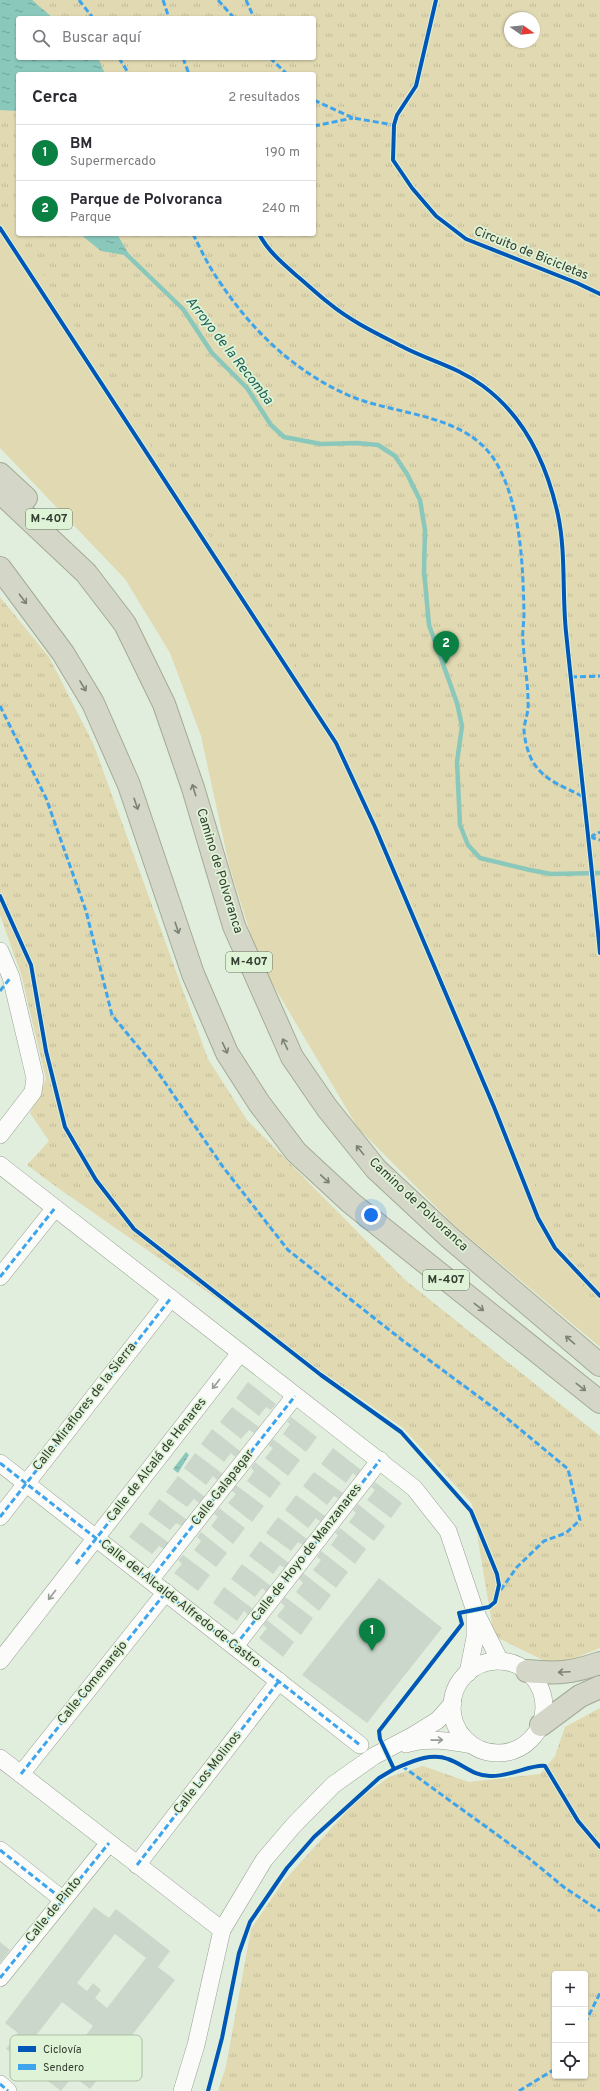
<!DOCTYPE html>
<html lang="es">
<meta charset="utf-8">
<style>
body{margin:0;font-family:Overpass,sans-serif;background:#f7f7f7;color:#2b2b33}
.controls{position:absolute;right:12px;bottom:12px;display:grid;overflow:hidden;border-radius:4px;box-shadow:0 1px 3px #0004}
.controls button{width:36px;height:36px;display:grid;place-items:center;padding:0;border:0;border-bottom:1px solid #e1e1e2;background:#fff;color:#2b2b33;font:20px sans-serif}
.compass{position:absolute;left:504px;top:12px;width:36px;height:36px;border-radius:50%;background:#fff;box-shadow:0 1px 3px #0004;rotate:104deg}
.you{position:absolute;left:371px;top:1215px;width:14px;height:14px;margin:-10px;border:3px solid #fff;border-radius:50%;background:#1a73e8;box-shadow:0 0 0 6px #1a73e833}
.badge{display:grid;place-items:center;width:26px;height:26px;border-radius:50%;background:#0b8043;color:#fff;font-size:13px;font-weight:700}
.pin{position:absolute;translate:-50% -33px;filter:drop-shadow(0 1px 2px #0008)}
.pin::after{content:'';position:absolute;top:21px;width:14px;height:12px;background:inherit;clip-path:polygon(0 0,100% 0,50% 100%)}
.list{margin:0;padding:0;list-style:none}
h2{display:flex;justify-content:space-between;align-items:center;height:52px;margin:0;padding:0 16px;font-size:17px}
h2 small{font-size:13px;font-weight:400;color:#7c7c81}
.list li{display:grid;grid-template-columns:26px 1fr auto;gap:12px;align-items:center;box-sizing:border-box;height:56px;padding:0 16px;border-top:1px solid #e1e1e2}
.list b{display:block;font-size:15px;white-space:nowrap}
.list p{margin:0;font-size:13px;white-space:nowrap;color:#7c7c81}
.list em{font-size:13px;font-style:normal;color:#7c7c81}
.icon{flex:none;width:22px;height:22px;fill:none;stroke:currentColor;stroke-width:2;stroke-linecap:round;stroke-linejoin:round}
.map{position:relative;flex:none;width:600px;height:2091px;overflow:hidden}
.search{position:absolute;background:#fff;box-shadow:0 1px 3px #0004;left:16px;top:16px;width:300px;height:44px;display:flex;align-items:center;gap:10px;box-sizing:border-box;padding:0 14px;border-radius:4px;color:#7c7c81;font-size:15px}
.panel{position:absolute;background:#fff;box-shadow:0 1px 3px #0004;left:16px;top:72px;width:300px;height:164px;border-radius:4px}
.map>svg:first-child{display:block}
</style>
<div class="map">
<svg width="600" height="2091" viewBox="0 0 600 2091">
<defs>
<pattern id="park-tufts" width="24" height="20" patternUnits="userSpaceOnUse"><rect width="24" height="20" fill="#e0d9b2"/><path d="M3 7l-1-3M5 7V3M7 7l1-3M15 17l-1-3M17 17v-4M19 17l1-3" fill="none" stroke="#c1bb9a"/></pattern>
<pattern id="water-ripples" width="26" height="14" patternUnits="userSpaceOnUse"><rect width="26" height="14" fill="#8ac8bb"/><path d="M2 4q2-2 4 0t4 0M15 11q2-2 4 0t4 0" fill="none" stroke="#72a499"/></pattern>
</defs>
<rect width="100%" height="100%" fill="#e2eedd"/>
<!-- grass -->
<path fill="#e0d9b2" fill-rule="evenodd" d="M 0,0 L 600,0 L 600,1347 L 454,1225 L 358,1128 L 259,961 L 229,865 L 201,736 L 170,653 L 125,579 L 0,448 ZM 18,18 L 314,18 L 314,58 L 18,58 ZM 510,18 L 534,18 L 534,42 L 510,42 ZM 18,74 L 314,74 L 314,234 L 18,234 Z"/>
<!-- park -->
<g fill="url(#park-tufts)" fill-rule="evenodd">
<path d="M 0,0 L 600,0 L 600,1321 L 526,1167 L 341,737 L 120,399 L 0,205 ZM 18,18 L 314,18 L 314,58 L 18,58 ZM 510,18 L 534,18 L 534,42 L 510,42 ZM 18,74 L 314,74 L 314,234 L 18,234 Z"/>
<polygon points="0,597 49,657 93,743 208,1059 247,1120 404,1279 600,1436 600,1648 555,1666 494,1636 472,1504 403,1428 58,1188 27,1165 49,1141 30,1113 46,1079 21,974 0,915"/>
<path d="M 600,1708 L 600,2091 L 218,2091 L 226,2066 L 251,1929 L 283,1882 L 356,1801 L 389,1777 L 423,1766 L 469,1782 L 540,1774 L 555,1756 L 565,1727 ZM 555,1974 L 585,1974 L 585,2076 L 555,2076 Z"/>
</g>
<!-- water -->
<g fill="url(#water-ripples)">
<polygon points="0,0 32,0 53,18 18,18 18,58 98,58 105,74 18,74 18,111 0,110"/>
<polygon points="80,234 117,234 130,256 101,251"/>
<polygon points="186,1452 189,1455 178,1473 173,1469"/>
</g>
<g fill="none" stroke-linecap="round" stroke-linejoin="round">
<!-- stream -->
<polyline stroke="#8ac8bb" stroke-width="4.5" points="126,254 183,309 212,353 247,388 271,425 284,437 321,444 357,443 378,445 395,456 407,474 420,500 425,530 424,571 429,625 457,703 462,726 457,762 460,825 468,845 480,858 530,870 551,874 600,873"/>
</g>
<!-- building -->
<g fill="#cbd7cb" fill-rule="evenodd">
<polygon points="248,1382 276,1404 271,1410 266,1407 259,1416 236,1398"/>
<polygon points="232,1407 259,1427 254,1433 249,1430 241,1439 220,1422"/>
<polygon points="291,1417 317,1437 306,1452 283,1434 290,1424 287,1422"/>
<polygon points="212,1429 240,1451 235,1457 231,1453 224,1462 201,1444"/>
<polygon points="273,1439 300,1460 288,1476 265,1458 273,1448 268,1445"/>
<polygon points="333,1448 361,1470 356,1476 353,1473 346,1483 321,1464"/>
<polygon points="195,1453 223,1474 217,1480 213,1476 206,1485 184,1468"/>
<polygon points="255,1462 281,1483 270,1498 247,1481 254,1471 251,1468"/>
<polygon points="314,1472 343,1493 339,1499 334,1496 327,1505 303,1486"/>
<polygon points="178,1476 205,1497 199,1503 194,1499 187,1507 166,1492"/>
<polygon points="375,1482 402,1503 391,1518 367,1500 375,1490 371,1487"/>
<polygon points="236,1485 264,1506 252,1522 228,1503 236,1494 232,1491"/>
<polygon points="296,1495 325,1516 321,1522 316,1518 308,1528 285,1510"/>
<polygon points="159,1499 187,1520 182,1526 176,1523 170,1530 148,1514"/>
<polygon points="358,1504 385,1526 374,1541 349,1522 356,1513 353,1510"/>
<polygon points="219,1508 245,1528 233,1544 211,1526 218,1517 214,1514"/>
<polygon points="278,1517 307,1539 303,1545 298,1542 291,1551 266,1533"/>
<polygon points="141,1522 169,1543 164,1549 159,1546 152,1554 129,1537"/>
<polygon points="340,1528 366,1549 355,1564 331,1545 338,1535 335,1533"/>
<polygon points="201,1532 227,1553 216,1567 194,1550 201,1541 197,1537"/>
<polygon points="260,1541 289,1563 285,1568 280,1565 273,1574 249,1556"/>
<polygon points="321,1551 348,1572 336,1588 313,1570 321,1560 317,1557"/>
<polygon points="183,1555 210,1575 198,1591 174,1573 182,1564 178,1560"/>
<polygon points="242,1564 271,1586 266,1592 262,1588 255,1597 231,1579"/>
<polygon points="303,1573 331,1595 319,1611 296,1592 303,1583 299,1579"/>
<polygon points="379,1578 442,1628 367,1723 302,1675"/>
<polygon points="224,1587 253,1609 248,1615 244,1611 237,1621 213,1603"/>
<polygon points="285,1597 313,1618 301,1635 277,1616 285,1606 281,1603"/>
<polygon points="267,1620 294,1642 283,1657 259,1638 267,1628 263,1625"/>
<path d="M 94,1907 L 109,1918 L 116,1909 L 170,1951 L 158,1967 L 175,1980 L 90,2089 L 73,2076 L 61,2091 L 6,2049 L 18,2033 L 5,2023 ZM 115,1934 L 146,1958 L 107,2008 L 95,1998 L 101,1990 L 93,1983 L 87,1991 L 77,1983 ZM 62,2002 L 93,2026 L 62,2066 L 31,2042 Z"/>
<polygon points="0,1942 10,1950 0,1963"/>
</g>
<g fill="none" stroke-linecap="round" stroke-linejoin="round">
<defs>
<g id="minor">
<polyline points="0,951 11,977 35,1078 33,1092 0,1135"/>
<polyline points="0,1165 414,1488 448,1531 475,1611 500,1661"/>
<polyline points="0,1277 55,1208"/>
<polyline points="0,1463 360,1745"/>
<polyline points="0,1517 171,1298"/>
<polyline points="150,1580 295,1396"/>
<polyline points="235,1646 380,1460"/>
<polyline points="0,1661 240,1353"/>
<circle cx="498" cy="1707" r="46"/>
<polyline points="468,1673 475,1638 475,1617"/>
<path d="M 406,1744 C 428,1737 450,1741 472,1745"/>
<polyline points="0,1758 222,1930"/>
<polyline points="21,1774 166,1592"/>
<polyline points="0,1850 62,1899"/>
<polyline points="137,1865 279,1681"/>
<polyline points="0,1978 109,1843"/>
<polyline points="0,2084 8,2091"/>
<polyline points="182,2091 196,2045 222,1930 264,1860 293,1826 333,1785 374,1756 414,1735 438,1720 453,1703"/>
</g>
<g id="highway">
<polyline points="0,474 26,498"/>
<polyline points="0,492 86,573 125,624 164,704 193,788 234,926 292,1057 327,1108 376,1169 449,1237 600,1365"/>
<polyline points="0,568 63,653 93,703 129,785 193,974 227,1053 259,1103 296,1152 351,1203 600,1402"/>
<path d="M 527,1671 C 558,1674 571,1673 600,1663"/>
<polyline points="541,1725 580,1696 600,1687"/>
</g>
</defs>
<!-- minor casing -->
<use href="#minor" stroke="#97a093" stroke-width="18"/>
<!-- highway casing -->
<use href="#highway" stroke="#a3aa94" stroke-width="24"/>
<!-- minor -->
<use href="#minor" stroke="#fbfcfa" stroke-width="17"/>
<!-- highway -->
<use href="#highway" stroke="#d4d7c8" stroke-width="22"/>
<!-- quiet -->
<g stroke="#3ea4eb" stroke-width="3" stroke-dasharray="6 3" stroke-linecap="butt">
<polyline points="79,0 93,18"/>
<polyline points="163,0 169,18"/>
<polyline points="218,0 234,18"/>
<polyline points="246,0 254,18"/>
<polyline points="119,58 129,74"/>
<polyline points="183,58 189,74"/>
<polyline points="270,58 287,74"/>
<polyline points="314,100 353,118 394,125"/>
<polyline points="314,126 353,118"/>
<path d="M 193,234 C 201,250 209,267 219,281 C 252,331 295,372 350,396 C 398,416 468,413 497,464 C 521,507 523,565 524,614 C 524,623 522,632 523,641 C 524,661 528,682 528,702 C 529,712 525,719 524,729 C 524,738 528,754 533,762 C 546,783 565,786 585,798"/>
<polyline points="571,677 600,676"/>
<polyline points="0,706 46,798 86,911 112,1015 153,1065 223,1167 288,1250 402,1340 498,1411 568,1469 580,1520 566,1533 544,1541 517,1567 500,1591"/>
<polyline points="590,837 600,832"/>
<polyline points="590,837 600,840"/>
<polyline points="0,991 11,977"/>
<polyline points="0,1277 55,1208"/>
<polyline points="0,1463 360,1745"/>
<polyline points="0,1517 171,1298"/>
<polyline points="76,1564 113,1517"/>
<polyline points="150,1580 295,1396"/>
<polyline points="235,1646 380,1460"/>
<polyline points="402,1766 525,1855 565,1888 600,1911"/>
<polyline points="21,1774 166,1592"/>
<polyline points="0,1850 62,1899"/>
<polyline points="137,1865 279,1681"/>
<polyline points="0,1978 109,1843"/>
<polyline points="585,2023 600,1993"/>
<polyline points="0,2084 8,2091"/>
<polyline points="519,2091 555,2069"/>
</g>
<defs>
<g id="cycleway">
<polyline points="436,0 416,86 397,115 394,125 393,160 412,188 436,216 466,239 577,283 600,294"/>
<polyline points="0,228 336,743 375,827 494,1107 538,1218 555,1248 600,1296"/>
<path d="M 259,234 C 268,251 282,263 297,276 C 308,285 318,295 330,304 C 352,322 380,335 405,348 C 433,362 457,367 483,386 C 525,417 547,465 558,515 C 566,553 562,593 566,632 C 577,739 590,846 600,953"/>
<polyline points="0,896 31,965 46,1051 65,1127 96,1180 134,1229 321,1375 401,1432 471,1511 497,1574 499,1585 495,1602 489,1607 459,1613 462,1624 379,1731 380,1739 394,1769 379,1778 314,1837 287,1868 250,1922 239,1953 222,2038 208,2091"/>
<path d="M 394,1769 C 411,1762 430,1752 448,1759 C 463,1764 473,1776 490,1776 C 509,1777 532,1764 545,1766 L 578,1821 L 600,1847"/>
</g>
</defs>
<!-- cycleway casing -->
<use href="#cycleway" stroke="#dff4d7" stroke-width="6"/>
<!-- cycleway -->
<use href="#cycleway" stroke="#0057b8" stroke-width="4"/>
</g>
<!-- one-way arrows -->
<defs><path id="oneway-shaft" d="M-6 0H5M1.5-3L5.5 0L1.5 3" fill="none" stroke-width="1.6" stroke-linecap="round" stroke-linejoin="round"/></defs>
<g stroke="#7c8275">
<use href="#oneway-shaft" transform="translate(23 599) rotate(53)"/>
<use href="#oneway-shaft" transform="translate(83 686) rotate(59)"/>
<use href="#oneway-shaft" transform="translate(194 790) rotate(-107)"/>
<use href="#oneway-shaft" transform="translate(136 804) rotate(71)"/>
<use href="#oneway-shaft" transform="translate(177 928) rotate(72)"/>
<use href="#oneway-shaft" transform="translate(285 1044) rotate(-115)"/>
<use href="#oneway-shaft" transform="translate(225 1048) rotate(65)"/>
<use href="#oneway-shaft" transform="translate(360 1150) rotate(-129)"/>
<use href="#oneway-shaft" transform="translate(325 1179) rotate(43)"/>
<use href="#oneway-shaft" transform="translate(479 1307) rotate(38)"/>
<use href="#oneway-shaft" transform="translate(570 1340) rotate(-139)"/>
<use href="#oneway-shaft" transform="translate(581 1387) rotate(38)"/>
<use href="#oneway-shaft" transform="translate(564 1672) rotate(177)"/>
</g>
<g stroke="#989c96">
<use href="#oneway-shaft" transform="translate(216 1384) rotate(128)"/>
<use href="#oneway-shaft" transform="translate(52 1595) rotate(128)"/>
<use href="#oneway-shaft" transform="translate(437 1740) rotate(-1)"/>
</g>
<g text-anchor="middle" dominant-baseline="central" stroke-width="3.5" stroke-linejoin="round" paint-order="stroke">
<!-- shield labels -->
<g fill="#dff4d7" stroke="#677463" stroke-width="1">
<rect x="26" y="509" width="46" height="20" rx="3"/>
<rect x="226" y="952" width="46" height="20" rx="3"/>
<rect x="423" y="1270" width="46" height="20" rx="3"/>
</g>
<g font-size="12" font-weight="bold" fill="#343d31">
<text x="49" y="519">M-407</text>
<text x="249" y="962">M-407</text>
<text x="446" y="1280">M-407</text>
</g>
<!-- street labels -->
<g font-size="13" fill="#343d31" stroke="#dff4d7">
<text transform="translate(531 254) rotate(22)">Circuito de Bicicletas</text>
<text transform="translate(219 871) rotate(73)">Camino de Polvoranca</text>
<text transform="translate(418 1205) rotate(43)">Camino de Polvoranca</text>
<text transform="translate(85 1407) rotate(-52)">Calle Miraflores de la Sierra</text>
<text transform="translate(157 1460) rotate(-52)">Calle de Alcalá de Henares</text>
<text transform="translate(223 1488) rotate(-52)">Calle Galapagar</text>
<text transform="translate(307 1553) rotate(-52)">Calle de Hoyo de Manzanares</text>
<text transform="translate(180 1604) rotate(38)">Calle del Alcalde Alfredo de Castro</text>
<text transform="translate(93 1683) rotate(-51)">Calle Comenarejo</text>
<text transform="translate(208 1773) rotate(-52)">Calle Los Molinos</text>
<text transform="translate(54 1910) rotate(-51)">Calle de Pinto</text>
</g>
<!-- water labels -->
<g font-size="14" font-style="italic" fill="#1e625a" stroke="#dff4d7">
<text transform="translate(229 351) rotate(52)">Arroyo de la Recomba</text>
</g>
</g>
<!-- legend -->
<rect x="10" y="2035" width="132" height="46" rx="6" fill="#dff4d7" stroke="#acbda5" stroke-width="1"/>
<rect x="18" y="2046" width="18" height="6" fill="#0057b8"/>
<rect x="18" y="2064" width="18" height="6" fill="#3ea4eb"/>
<g font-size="11" fill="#343d31">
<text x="43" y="2053">Ciclovía</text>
<text x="43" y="2071">Sendero</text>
</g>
</svg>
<div class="controls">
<button>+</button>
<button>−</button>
<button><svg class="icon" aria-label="locate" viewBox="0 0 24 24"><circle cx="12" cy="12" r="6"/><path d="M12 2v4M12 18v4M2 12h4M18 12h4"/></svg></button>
</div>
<svg class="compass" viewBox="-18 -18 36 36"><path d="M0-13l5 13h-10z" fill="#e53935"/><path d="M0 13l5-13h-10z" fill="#7c7c81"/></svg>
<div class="you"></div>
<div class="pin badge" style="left:372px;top:1651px">1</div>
<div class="pin badge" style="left:446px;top:664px">2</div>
<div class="search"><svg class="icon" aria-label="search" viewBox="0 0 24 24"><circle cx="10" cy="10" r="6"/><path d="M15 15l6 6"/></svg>Buscar aquí</div>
<section class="panel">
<h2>Cerca<small>2 resultados</small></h2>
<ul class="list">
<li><span class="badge">1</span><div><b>BM</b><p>Supermercado</p></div><em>190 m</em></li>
<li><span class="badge">2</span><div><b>Parque de Polvoranca</b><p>Parque</p></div><em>240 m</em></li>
</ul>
</section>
</div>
